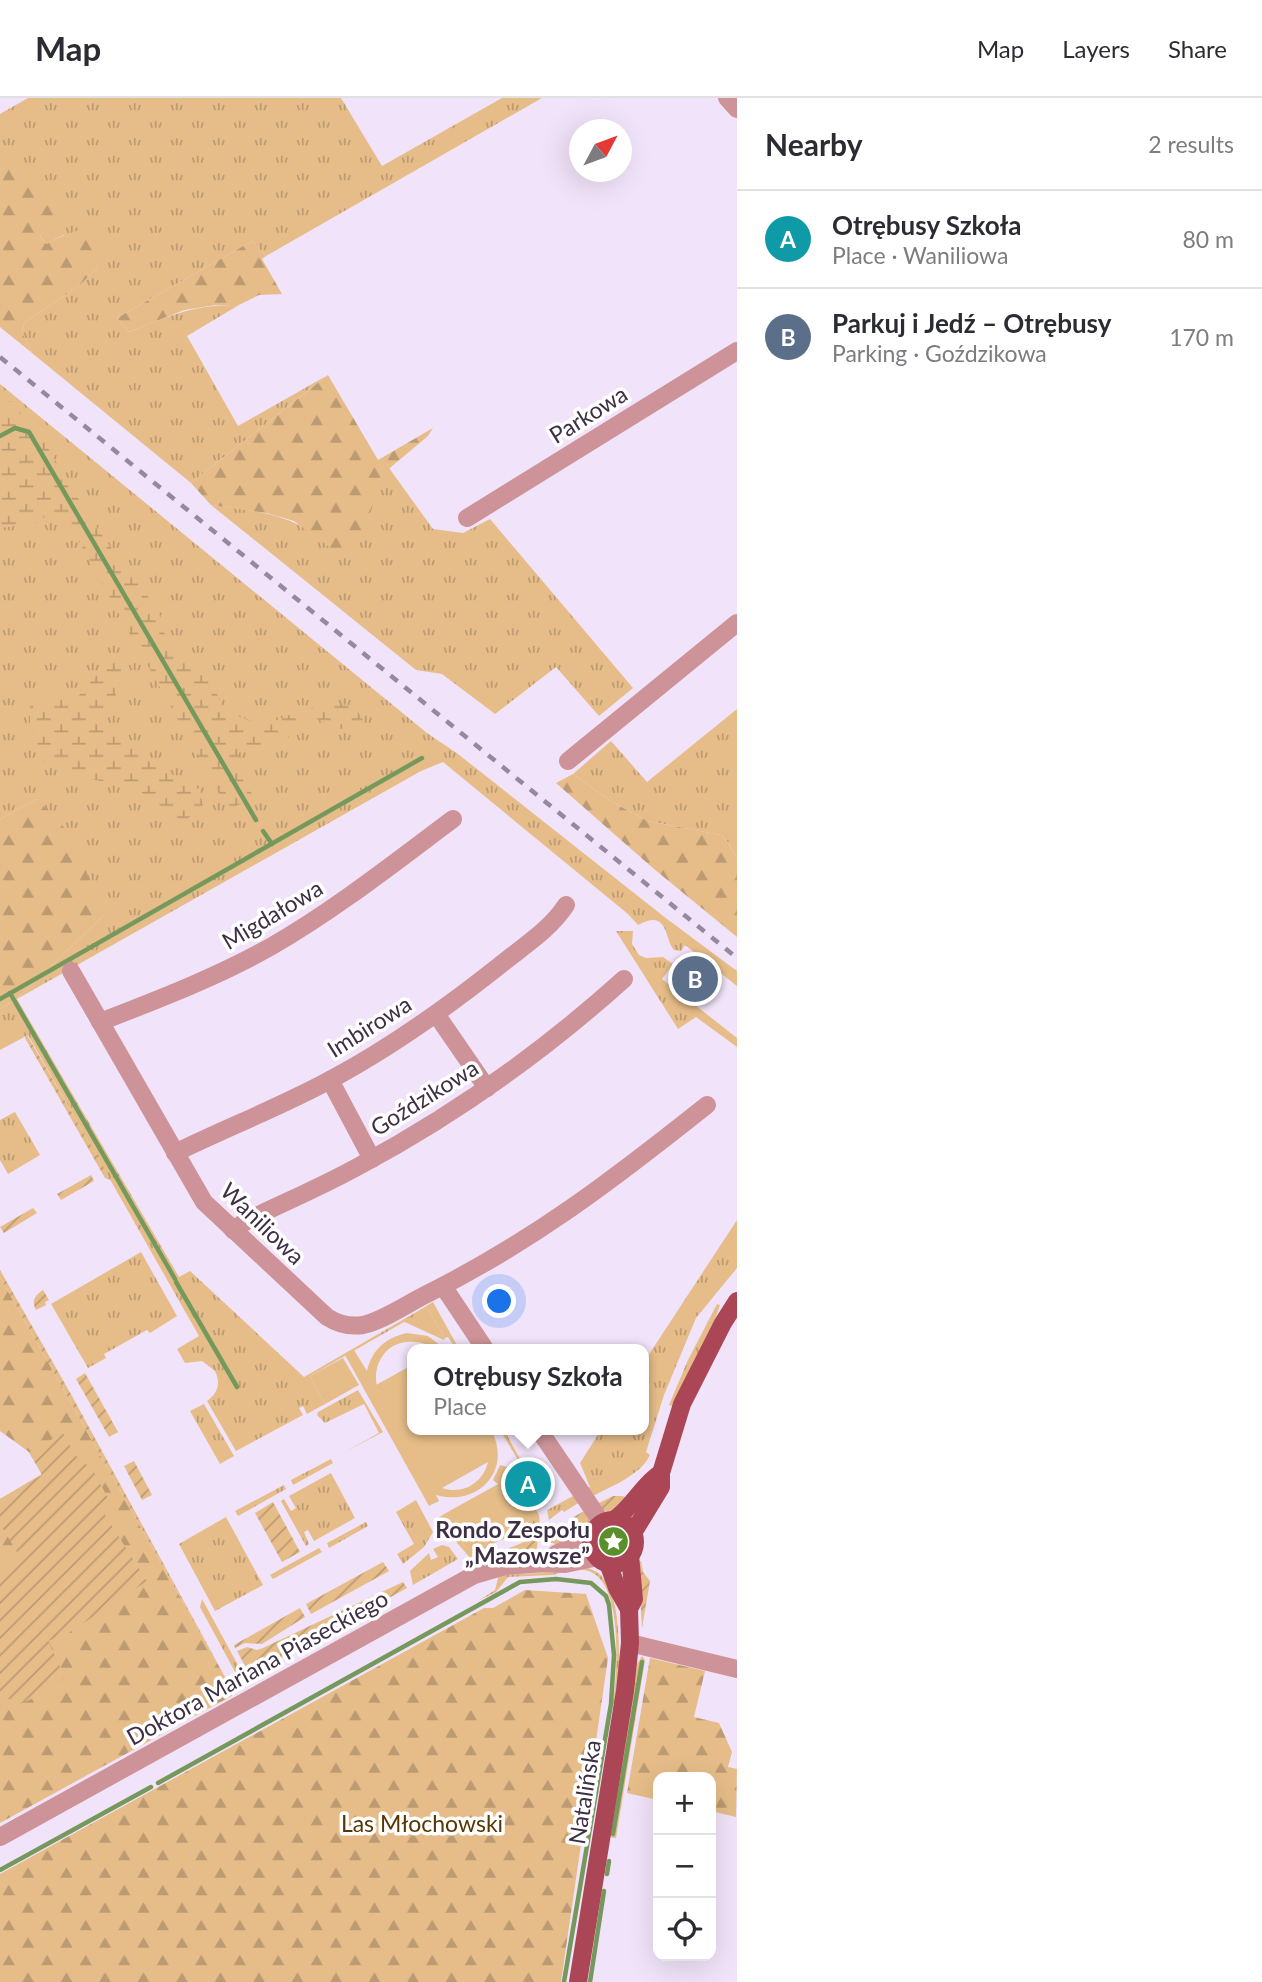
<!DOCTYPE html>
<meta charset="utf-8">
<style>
body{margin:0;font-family:Lato,sans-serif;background:#f7f7f7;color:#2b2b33}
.controls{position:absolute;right:21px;bottom:21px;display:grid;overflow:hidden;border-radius:14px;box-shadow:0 7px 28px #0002}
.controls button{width:63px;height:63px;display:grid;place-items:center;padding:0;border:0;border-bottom:2px solid #e1e1e2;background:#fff;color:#2b2b33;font:35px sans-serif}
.compass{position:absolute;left:569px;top:21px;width:63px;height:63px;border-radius:50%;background:#fff;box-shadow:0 7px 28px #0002;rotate:49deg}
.you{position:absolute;left:500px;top:1204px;width:24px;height:24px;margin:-18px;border:5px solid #fff;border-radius:50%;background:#1a73e8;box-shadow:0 0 0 10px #1a73e833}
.badge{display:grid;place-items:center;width:46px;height:46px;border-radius:50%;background:#5a8f29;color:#fff;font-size:23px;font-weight:700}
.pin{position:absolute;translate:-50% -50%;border:4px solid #fff;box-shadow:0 2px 7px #0006}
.popup{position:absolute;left:407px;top:1246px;width:242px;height:91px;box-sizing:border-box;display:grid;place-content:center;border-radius:14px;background:#fff;filter:drop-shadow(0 2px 5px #0005);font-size:23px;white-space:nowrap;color:#7c7c81}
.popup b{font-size:26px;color:#2b2b33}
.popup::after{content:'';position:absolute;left:50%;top:100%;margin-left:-14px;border:14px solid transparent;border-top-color:#fff}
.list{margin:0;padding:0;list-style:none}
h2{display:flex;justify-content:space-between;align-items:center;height:91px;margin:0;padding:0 28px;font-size:30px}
h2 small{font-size:23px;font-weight:400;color:#7c7c81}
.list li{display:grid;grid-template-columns:46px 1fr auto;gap:21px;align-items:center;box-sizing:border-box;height:98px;padding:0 28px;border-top:2px solid #e1e1e2}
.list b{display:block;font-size:26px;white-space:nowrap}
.list p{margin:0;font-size:23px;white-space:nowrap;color:#7c7c81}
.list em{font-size:23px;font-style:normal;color:#7c7c81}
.icon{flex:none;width:38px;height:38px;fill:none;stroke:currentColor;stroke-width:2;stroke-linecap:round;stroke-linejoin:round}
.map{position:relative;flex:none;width:737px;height:1884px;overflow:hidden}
header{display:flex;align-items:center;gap:42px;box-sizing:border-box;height:98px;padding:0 35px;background:#fff;border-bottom:2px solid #e1e1e2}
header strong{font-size:33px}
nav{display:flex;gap:38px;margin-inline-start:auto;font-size:24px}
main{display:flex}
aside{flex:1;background:#fff}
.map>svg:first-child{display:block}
</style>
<header>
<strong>Map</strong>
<nav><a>Map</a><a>Layers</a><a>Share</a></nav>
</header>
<main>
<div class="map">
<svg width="737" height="1884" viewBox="0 0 737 1884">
<defs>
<pattern id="grass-tufts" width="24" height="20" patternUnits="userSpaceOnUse" patternTransform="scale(1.75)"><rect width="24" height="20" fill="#e6bd89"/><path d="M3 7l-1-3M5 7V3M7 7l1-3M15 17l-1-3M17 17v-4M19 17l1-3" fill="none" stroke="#bc9a72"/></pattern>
<pattern id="forest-firs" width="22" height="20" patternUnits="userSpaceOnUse" patternTransform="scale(1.75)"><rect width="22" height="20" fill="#e6bd89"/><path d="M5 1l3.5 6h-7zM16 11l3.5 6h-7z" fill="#bc9a72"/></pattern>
<pattern id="wetland-marsh" width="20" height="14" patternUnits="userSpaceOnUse" patternTransform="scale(1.75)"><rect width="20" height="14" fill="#e6bd89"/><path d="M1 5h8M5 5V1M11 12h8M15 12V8" fill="none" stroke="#bc9a72"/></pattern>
<pattern id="garden-furrows" width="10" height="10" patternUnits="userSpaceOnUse" patternTransform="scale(1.75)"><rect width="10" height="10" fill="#e6bd89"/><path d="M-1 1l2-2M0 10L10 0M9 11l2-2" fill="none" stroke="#bc9a72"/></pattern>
</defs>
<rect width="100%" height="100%" fill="#f1e3f9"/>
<!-- grass -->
<g fill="url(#grass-tufts)">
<path d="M 28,0 L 341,0 L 382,68 L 502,0 L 542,0 L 266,158 L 252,143 L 117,220 L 129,234 C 169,218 194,206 239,207 L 187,238 L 238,328 L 328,277 L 191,385 L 32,255 L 22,234 L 24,225 L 81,186 L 96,171 L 105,148 L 63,137 L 47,146 L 40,139 L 48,127 L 2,71 L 0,72 L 0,16 Z"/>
<path d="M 0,286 L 427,635 L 458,656 L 667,821 L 737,873 L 737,888 L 685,847 L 681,853 L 674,852 C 664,841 669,810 638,827 L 628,816 L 443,664 L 421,673 L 17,901 L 179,1179 L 190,1173 L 304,1279 L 425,1209 L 409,1226 L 404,1224 L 310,1278 L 325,1306 L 307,1316 L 303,1308 L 299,1310 L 303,1317 L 236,1353 L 207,1303 C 218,1295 221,1285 215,1273 L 202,1263 L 185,1265 L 177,1251 L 199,1238 L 28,937 L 0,952 L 0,911 L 17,901 L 103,818 L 37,701 L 0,721 Z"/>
<path d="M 389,370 L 433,431 L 463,435 L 490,421 L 633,590 L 599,618 L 556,569 L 495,616 L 442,576 L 416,572 L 211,407 C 248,412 279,414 312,434 Z"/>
<polygon points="737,611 737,760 727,743 721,737 648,723 612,704 573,676 611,643 647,684"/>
<polygon points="616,833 633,833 632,846 639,857 646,860 663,859 673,866 662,881 737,940 737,949 696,919 678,931"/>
<polygon points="15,1014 40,1057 8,1076 0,1062 0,1022"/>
<path d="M 737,1122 L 737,1170 L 696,1220 L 664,1297 L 646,1354 L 650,1357 C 640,1378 611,1388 591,1399 L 587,1391 L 590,1389 L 580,1365 L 601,1332 L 644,1332 L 644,1264 Z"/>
<polygon points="141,1154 177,1218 150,1235 147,1232 104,1256 106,1260 88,1270 51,1206"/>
<polygon points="433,1204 459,1251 456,1251 448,1239 445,1240 426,1208"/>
<polygon points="717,1206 720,1207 713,1227 672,1308 669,1307 688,1262"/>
<polygon points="412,1267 412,1280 380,1298 376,1287"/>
<polygon points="358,1292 383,1334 343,1355 379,1335 364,1306 325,1325 317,1317 318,1314"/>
<polygon points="204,1306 234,1358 220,1366 190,1313"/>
<path d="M 500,1332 L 504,1332 L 525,1370 L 516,1376 L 539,1417 L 540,1427 C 518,1438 487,1442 472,1462 L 436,1421 L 446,1415 L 466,1450 L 509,1380 L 498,1386 L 493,1382 L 500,1367 L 513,1371 L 521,1367 Z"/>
<polygon points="331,1361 333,1365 293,1387 291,1382"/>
<polygon points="331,1375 355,1420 314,1443 308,1432 304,1434 309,1446 306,1448 281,1403 284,1401 291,1413 296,1410 289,1398"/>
<polygon points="284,1387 286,1391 238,1418 235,1413"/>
<polygon points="575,1397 580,1404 564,1414 562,1412 549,1422 547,1412"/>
<polygon points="416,1402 433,1434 424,1449 403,1466 397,1456 414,1446 396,1414"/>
<polygon points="226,1419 263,1487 215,1513 179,1446"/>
<polygon points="366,1424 368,1428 329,1450 327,1445"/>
<polygon points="442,1447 449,1449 458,1461 413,1487 410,1473 429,1455 431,1462 438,1459 433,1451"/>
<polygon points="319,1450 322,1454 273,1481 270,1477"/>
<path d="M 584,1469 C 591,1471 598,1473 603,1480 C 624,1503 619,1576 617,1606 L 613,1606 C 617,1576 625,1477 584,1472 C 573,1471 562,1475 552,1477 C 537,1478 522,1478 508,1479 L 496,1494 L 478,1503 L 495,1492 L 499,1477 L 538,1475 Z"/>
<polygon points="202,1501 245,1580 240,1583 200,1509"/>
<polygon points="642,1558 645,1562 616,1740 609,1739 637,1566"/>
</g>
<!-- forest -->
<g fill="url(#forest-firs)">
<path d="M 10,67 C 31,71 55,87 61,109 L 40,139 L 47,146 C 66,135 94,120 106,148 L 96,171 L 81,186 L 24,225 L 22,234 L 32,255 L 0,229 L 0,72 Z"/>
<polygon points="252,143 266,158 262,161 282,196 259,197 239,207 216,207 184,212 129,234 117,220"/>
<polygon points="328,277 378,362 433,330 428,338 385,374 359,445 343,459 294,423 267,415 211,407 191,385"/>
<polygon points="573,676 612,704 648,723 721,737 727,743 737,760 737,839 654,771 556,685"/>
<polygon points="37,701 74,740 103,818 17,901 0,911 0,721"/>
<polygon points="0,1179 230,1588 232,1598 181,1625 178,1624 164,1632 164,1635 0,1725 0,1401 42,1376 29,1354 0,1333"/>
<polygon points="525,1492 586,1496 608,1560 561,1884 0,1884 0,1776 484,1510 493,1510"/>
<polygon points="650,1560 705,1573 694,1619 719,1625 732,1654 728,1669 737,1671 736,1719 711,1713 711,1679 658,1679 658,1702 627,1695"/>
</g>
<!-- wetland -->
<g fill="url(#wetland-marsh)">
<path d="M 10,303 L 45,345 L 88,417 L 126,471 L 158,511 L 165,538 L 209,578 L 225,614 L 264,627 C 299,613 316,604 354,607 L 364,624 L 341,631 L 311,619 L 288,640 L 238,655 L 253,700 L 228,712 L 66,420 L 49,415 L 37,425 L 0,430 L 0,307 Z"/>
<polygon points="116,561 125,571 106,624 150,664 199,691 203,707 184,724 133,689 74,678 45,666 30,625 30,598 75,602 97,577"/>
</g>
<!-- garden -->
<g fill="url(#garden-furrows)">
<polygon points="27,937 111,1082 105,1080 25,940"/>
<polygon points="91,1077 94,1083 61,1102 57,1096"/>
<polygon points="33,1110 37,1115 4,1135 0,1129"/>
<polygon points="0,1172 72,1298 230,1588 0,1179"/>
<path d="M 43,1192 L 49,1202 L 45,1204 L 46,1207 L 36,1212 C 31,1203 35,1197 43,1192 Z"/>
<polygon points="85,1275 118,1334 109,1339 76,1281"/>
<polygon points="63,1335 75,1357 93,1372 110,1404 105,1417 147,1483 67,1536 48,1543 65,1579 49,1593 20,1606 5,1599 0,1594 0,1473 21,1461 0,1426 0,1401 42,1377 29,1354"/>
<polygon points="134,1363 152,1397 142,1402 124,1368"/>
<polygon points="613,1398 622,1398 631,1401 610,1414 603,1412 597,1406"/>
<polygon points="273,1404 300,1454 282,1464 255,1415"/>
<polygon points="586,1412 590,1425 582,1437 560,1448 550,1444 549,1432 556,1429 563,1437 571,1436 576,1429 572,1420"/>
<circle cx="613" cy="1444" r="9"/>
<polygon points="538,1438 537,1450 532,1456 494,1462 496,1456"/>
<polygon points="638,1463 641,1463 643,1474 650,1483 642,1530"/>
<polygon points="383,1464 389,1473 311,1516 306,1506"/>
<polygon points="403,1484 407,1490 250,1577 237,1553 247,1549 257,1552 263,1550"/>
<polygon points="300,1510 305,1519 262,1546 245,1545 235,1550 234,1547"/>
</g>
<!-- pitch -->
<g fill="#e6bd89" fill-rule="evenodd">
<polygon points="426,1208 445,1240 444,1242 409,1226 417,1215"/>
<path d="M 407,1235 L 428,1238 L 445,1251 C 432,1251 426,1244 414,1244 C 384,1241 368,1272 380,1297 L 412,1280 L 412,1332 L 491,1332 C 513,1372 478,1409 436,1397 L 439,1403 L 429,1408 L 345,1257 L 354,1252 L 367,1273 C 372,1252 385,1240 407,1235 ZM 488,1364 C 483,1385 463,1397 442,1390 Z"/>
<polygon points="343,1260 359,1287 325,1306 310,1278"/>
<polygon points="509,1380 529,1415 466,1450 446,1415"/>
</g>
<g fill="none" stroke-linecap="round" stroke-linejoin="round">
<!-- stream -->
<g stroke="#75995c" stroke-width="4.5">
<polyline points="0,338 15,330 29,334 256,722"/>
<polyline points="263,733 272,746"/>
<polyline points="10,895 175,1181"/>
<polyline points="0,901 422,660"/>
<polyline points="176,1184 237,1289"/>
<polyline points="158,1685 520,1484 556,1481 591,1485 606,1498 609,1507 614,1557 611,1606 564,1884"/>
<polyline points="613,1736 642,1564"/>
<polyline points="0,1772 151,1689"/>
<polyline points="607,1776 609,1763"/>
<polyline points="590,1884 604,1793"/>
</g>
<!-- minor -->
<g stroke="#cd9398" stroke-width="18">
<polyline points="727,0 737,11"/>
<polyline points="467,420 737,253"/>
<polyline points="568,663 737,525"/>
<path d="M 71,873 L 204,1104 L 327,1219 C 338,1226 350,1229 363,1227 C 382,1223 407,1206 425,1197 C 532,1144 614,1081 707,1007"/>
<polyline points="436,916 487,990"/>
<path d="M 100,924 C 159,901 217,879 272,848 C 336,811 394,765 453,721"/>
<polyline points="330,982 372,1061"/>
<path d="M 175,1055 C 226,1030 280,1009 330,982 C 390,950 446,910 499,868 C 522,849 550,832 566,807"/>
<path d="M 233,1132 L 248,1122 C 285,1104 323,1088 359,1068 C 454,1017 543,954 624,881"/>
<polyline points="443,1188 485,1251"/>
<polyline points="539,1332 602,1425"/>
<polyline points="546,1465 556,1456 592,1439"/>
<polyline points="630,1545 737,1571"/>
<polyline points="0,1739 474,1477 505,1468 546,1465 565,1466 598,1459"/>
</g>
<!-- major -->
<g stroke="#ab4656" stroke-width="18">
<path d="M 614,1422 C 633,1409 643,1386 661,1375"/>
<circle cx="613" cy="1444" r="22"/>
<polyline points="633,1435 661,1389 661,1375 682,1306 723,1225 737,1203"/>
<polyline points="608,1465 617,1490 629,1511"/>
<polyline points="578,1884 625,1593 630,1545 629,1511 634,1501 630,1457"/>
</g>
<!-- rail -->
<polyline stroke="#96889d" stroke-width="4.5" stroke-dasharray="9 9" stroke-linecap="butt" points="0,259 737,860"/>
</g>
<!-- icons -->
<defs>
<symbol id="sight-disc" viewBox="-11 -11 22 22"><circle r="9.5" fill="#5a8f29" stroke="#fff"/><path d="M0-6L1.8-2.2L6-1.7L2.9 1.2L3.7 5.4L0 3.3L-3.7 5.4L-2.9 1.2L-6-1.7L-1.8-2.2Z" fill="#fff"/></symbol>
</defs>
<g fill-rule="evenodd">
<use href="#sight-disc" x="596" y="1426" width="35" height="35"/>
</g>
<g text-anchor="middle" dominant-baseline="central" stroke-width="7" stroke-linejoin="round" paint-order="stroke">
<!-- street labels -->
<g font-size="23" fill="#3d2f44" stroke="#fff">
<text transform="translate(588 316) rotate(-32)">Parkowa</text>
<text transform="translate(272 816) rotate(-31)">Migdałowa</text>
<text transform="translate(369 928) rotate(-32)">Imbirowa</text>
<text transform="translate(424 999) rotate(-32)">Goździkowa</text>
<text transform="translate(263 1125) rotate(44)">Waniliowa</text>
<text transform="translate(257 1569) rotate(-29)">Doktora Mariana Piaseckiego</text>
<text transform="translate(584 1694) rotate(-81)">Natalińska</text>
</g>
<!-- poi labels -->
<g font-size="23" font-weight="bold" fill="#3d2f44" stroke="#fff" text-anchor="end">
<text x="590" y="1431">Rondo Zespołu<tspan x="590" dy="26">„Mazowsze”</tspan></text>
</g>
<!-- park labels -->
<g font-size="23" fill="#563703" stroke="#fff">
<text x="422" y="1725">Las Młochowski</text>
</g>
</g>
</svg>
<div class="controls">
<button>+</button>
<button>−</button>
<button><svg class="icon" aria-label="locate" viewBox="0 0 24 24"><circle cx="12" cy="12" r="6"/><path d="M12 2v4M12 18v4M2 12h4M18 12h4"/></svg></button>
</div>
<svg class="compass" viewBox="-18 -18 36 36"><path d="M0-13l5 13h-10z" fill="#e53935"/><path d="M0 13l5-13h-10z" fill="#7c7c81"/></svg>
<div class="you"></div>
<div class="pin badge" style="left:528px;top:1386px;background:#0f9aa8">A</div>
<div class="popup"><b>Otrębusy Szkoła</b>Place</div>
<div class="pin badge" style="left:695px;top:881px;background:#5c6f8a">B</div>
</div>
<aside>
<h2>Nearby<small>2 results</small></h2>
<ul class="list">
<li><span class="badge" style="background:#0f9aa8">A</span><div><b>Otrębusy Szkoła</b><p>Place · Waniliowa</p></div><em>80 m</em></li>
<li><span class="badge" style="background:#5c6f8a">B</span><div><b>Parkuj i Jedź – Otrębusy</b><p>Parking · Goździkowa</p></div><em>170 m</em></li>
</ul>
</aside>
</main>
